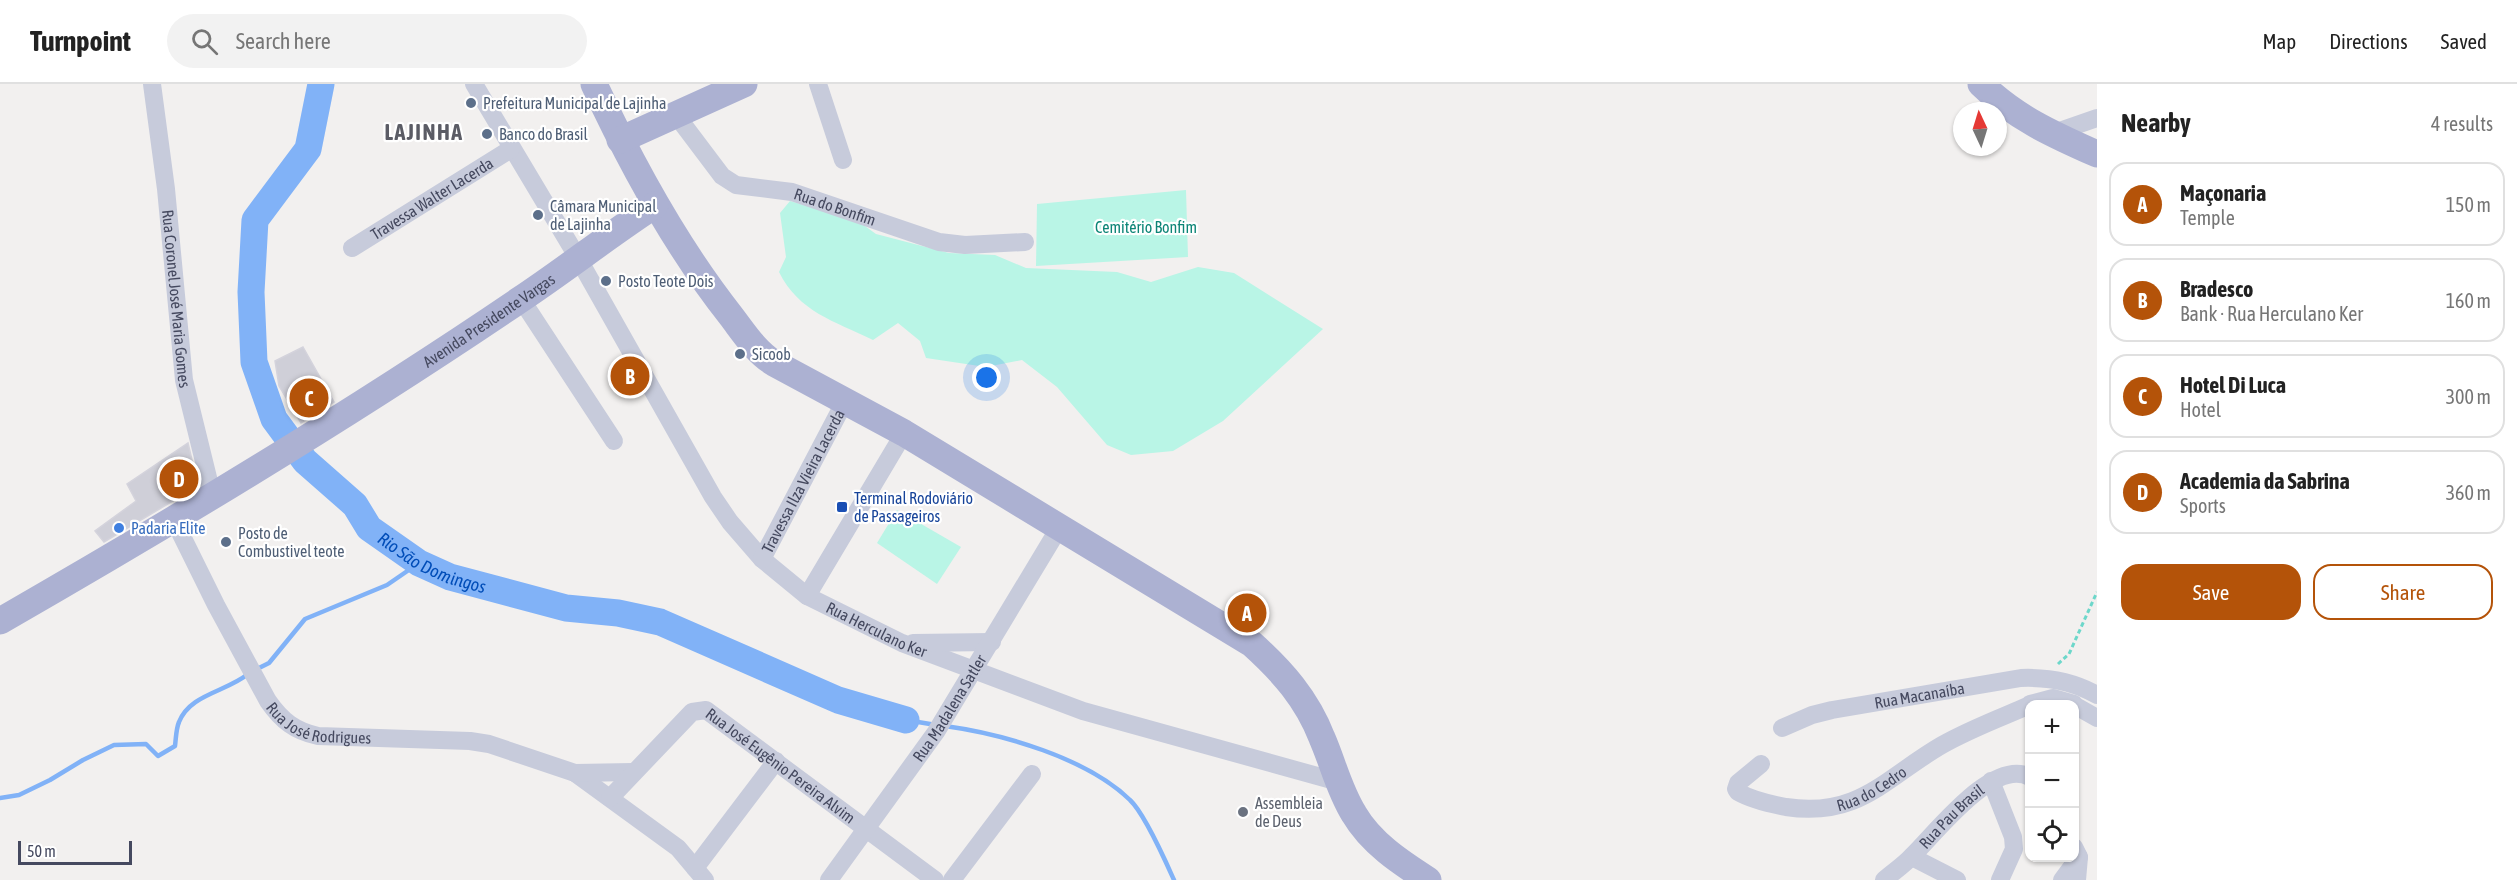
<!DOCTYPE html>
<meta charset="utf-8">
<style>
body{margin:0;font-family:"Asap Condensed",sans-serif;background:#f2f2f2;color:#222}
.controls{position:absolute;right:18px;bottom:18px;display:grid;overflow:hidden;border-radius:12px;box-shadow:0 2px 4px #0004}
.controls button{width:54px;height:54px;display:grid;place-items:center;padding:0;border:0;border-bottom:2px solid #e0e0e0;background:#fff;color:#222;font:30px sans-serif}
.compass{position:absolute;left:1953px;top:18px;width:54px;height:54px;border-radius:50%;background:#fff;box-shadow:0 2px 4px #0004;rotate:356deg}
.scale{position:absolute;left:18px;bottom:15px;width:114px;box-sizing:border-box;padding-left:6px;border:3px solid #45495f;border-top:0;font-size:16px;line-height:21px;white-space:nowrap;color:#45495f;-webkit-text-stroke:4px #fff;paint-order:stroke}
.you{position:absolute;left:987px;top:294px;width:21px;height:21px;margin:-15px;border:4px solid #fff;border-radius:50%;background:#1a73e8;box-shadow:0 0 0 9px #1a73e833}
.badge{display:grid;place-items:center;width:39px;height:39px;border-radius:50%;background:#b45309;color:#fff;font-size:20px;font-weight:700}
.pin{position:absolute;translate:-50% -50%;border:3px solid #fff;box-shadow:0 2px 6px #0006}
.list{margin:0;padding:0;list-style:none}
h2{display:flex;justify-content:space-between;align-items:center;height:78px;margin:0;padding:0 24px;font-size:26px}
h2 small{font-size:20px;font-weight:400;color:#767676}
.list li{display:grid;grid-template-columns:39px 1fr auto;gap:18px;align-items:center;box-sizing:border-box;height:84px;margin:0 12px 12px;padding:0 12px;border:2px solid #e0e0e0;border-radius:18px}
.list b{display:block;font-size:22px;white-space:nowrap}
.list p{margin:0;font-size:20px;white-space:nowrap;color:#767676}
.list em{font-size:20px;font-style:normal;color:#767676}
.actions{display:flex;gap:12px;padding:18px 24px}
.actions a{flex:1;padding:14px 0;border:2px solid #b45309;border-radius:18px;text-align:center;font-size:21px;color:#b45309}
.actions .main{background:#b45309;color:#fff}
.icon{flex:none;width:33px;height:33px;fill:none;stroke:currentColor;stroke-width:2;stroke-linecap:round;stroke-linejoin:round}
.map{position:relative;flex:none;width:2097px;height:796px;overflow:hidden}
header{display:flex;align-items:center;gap:36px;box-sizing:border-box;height:84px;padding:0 30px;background:#fff;border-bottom:2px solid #e0e0e0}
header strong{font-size:28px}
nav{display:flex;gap:33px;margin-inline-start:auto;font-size:21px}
.search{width:420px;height:54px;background:#f2f2f2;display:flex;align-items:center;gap:15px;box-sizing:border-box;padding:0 21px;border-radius:33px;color:#767676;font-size:22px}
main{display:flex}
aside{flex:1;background:#fff}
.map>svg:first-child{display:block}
</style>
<header>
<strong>Turnpoint</strong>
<div class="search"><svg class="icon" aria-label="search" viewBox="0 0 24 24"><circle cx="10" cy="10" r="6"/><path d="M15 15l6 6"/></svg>Search here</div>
<nav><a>Map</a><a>Directions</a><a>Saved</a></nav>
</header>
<main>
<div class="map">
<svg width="2097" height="796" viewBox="0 0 2097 796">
<rect width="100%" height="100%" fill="#f2f0ef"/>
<!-- green -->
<g fill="#b9f5e6">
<polygon points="1186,106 1188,173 1036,182 1037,120"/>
<path d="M 790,117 L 858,137 L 876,150 L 949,169 L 995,171 L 1026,184 L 1117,188 L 1151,198 L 1198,183 L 1234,189 L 1323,245 L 1223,337 L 1173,367 L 1131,371 L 1107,361 L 1057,303 L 1022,276 L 986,283 L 926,274 L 920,257 L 898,239 L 873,256 C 834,237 799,228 779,188 L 786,173 L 780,129 Z"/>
<polygon points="897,426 961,463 937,500 877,459"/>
</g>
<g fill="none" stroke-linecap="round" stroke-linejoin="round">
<!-- stream -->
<g stroke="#81b2f7" stroke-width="4.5">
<polyline points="255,586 269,579 305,535 387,501 419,479"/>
<polyline points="906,636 936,641"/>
<path d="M 945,642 C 1003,650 1087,674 1130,716 C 1145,730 1165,776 1174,796"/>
<path d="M 0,714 L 19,711 L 50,696 L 83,676 L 114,661 L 146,660 L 158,672 L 175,662 C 176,654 176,645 179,638 C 190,610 226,608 248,590"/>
</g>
<!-- river -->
<path stroke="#81b2f7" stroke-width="27" id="s1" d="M 321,0 L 308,65 L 255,136 L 251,208 L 254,278 L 274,335 L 305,377 L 355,421 L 369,444 L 419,479 L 450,493 L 566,524 L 618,529 L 660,538 L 838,616 L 906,636"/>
</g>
<!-- building -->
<g fill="#cfcfd8" stroke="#d4d3dc" stroke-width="1.5">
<polygon points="303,263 334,318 301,339 279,302 275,277"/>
<polygon points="188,359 198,402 104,458 95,447 136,417 127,400"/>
</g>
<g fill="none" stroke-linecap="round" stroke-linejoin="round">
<!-- path -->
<polyline stroke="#6dd7ca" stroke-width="3" stroke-dasharray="4.5 3" stroke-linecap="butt" points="2058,580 2069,570 2097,508"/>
<!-- minor -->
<g stroke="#c7cbdb" stroke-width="18">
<path id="s2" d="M 152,0 L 166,105 L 184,296 L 212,410"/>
<path id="s3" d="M 474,0 L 578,174 L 713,413 L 730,438 L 762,475 L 807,512 L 902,559 L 1083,627 L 1339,698"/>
<polyline points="818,0 843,76"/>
<path id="s4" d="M 676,31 L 722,92 L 736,101 L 792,108 L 939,158 L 965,161 L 1025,158"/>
<polyline points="2051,50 2097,34"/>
<path id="s5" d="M 352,164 L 511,65"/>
<polyline points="521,215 614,357"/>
<path id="s6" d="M 173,434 L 216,521 L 268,617 C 282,637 295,647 318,652 L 470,657 L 489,660 L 575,689 L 678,764 L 705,796"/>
<path id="s7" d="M 762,475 L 845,317"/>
<polyline points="807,512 904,349"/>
<polyline points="913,559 992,558"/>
<polyline points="2030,620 2053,614 2074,620"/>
<polyline points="2074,621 2097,634"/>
<path id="s8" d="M 1782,644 L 1812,631 L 1832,626 L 2021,594 C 2048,593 2073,597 2097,611"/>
<path id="s9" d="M 1761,680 L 1738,699 L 1736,705 L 1738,708 C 1752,716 1770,720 1786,723 C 1859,734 1885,694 1942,661 C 1970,645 2000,634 2030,621"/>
<polyline points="575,689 633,688"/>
<polyline points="1991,697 2013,753 2014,765 2000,796"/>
<path id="s10" d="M 610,714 L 692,628 L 706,626 L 935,796"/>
<polyline points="2074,763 2079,773 2077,796"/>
<polyline points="1912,773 1957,796"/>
<polyline points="695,784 776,677"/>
<path id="s11" d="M 829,796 L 936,648 L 1059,444"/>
<polyline points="952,796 1032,690"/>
<path id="s12" d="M 1884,796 C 1893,788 1904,781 1912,772 C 1936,749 1993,673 2030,693"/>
<polyline points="2062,796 2079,773"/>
</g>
<!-- primary -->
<g stroke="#acb1d2" stroke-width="27">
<path d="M 594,0 C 632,82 675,161 731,232 C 744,249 756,268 774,279 L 904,349 L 1252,560 C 1282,587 1307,615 1322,654 C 1333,679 1339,706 1354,730 C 1371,759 1400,778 1428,796"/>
<path d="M 1981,0 C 2014,33 2054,51 2097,70"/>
<polyline points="620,56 744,0"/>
<path id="s13" d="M 0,537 C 176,436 353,329 521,215 C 566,185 609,151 655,121"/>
</g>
</g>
<!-- markers -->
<g fill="#5c6f8a" stroke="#fff" stroke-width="2">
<circle cx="471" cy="19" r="6"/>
<circle cx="487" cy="50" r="6"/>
<circle cx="538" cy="131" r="6"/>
<circle cx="606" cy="197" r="6"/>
<circle cx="740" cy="270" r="6"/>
<circle cx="226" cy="458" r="6"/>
</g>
<rect fill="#1a4fb4" stroke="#fff" stroke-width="2" x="836" y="417" width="12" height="12" rx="3"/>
<circle fill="#3f7fe0" stroke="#fff" stroke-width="2" cx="119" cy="444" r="6"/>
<circle fill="#6b7280" stroke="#fff" stroke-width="2" cx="1243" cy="728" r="6"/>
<g text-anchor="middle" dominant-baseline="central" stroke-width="4.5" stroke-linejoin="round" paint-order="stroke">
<!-- service labels -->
<g font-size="16" fill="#4e5e75" stroke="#fff" text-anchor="start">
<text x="483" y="19">Prefeitura Municipal de Lajinha</text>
<text x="499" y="50">Banco do Brasil</text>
<text x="550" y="122">Câmara Municipal<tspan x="550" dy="18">de Lajinha</tspan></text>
<text x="618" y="197">Posto Teote Dois</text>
<text x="752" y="270">Sicoob</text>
<text x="238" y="449">Posto de<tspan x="238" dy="18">Combustivel teote</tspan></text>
</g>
<!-- street labels -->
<g font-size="16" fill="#45495f" stroke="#fff">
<text stroke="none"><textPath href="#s5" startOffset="94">Travessa Walter Lacerda</textPath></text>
<text stroke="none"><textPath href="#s4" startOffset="195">Rua do Bonfim</textPath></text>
<text stroke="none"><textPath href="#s2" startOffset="216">Rua Coronel José Maria Gomes</textPath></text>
<text stroke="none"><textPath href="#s13" startOffset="574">Avenida Presidente Vargas</textPath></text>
<text stroke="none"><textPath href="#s7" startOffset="88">Travessa Ilza Vieira Lacerda</textPath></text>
<text stroke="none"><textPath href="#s3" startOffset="692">Rua Herculano Ker</textPath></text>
<text stroke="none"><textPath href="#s8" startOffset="142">Rua Macanaíba</textPath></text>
<text stroke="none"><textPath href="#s11" startOffset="210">Rua Madalena Satler</textPath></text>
<text stroke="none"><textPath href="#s6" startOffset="266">Rua José Rodrigues</textPath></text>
<text stroke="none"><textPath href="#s10" startOffset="226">Rua José Eugênio Pereira Alvim</textPath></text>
<text stroke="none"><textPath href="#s9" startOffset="180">Rua do Cedro</textPath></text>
<text stroke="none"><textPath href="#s12" startOffset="93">Rua Pau Brasil</textPath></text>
</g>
<!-- park labels -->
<g font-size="16" fill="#0c8576" stroke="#fff">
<text x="1146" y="143">Cemitério Bonfim</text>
</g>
<!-- transit labels -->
<g font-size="16" fill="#164399" stroke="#fff" text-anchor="start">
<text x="854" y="414">Terminal Rodoviário<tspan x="854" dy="18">de Passageiros</tspan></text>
</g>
<!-- shop labels -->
<g font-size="16" fill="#366cbe" stroke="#fff" text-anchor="start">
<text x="131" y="444">Padaria Elite</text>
</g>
<!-- worship labels -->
<g font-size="16" fill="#5b616d" stroke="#fff" text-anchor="start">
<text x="1255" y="719">Assembleia<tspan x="1255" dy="18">de Deus</tspan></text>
</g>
<!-- water labels -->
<g font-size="18" font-style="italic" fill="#004db8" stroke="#fff">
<text stroke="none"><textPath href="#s1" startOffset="576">Rio São Domingos</textPath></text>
</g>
<!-- district labels -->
<g font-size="22" font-weight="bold" letter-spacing="1.5" fill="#5b5c65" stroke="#fff">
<text x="424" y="48">LAJINHA</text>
</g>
</g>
</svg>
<div class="controls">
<button>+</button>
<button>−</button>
<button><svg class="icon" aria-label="locate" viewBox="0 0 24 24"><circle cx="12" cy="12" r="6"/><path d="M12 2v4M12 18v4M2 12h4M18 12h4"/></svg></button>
</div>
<svg class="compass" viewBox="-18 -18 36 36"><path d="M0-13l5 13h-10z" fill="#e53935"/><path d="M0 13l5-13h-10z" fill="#767676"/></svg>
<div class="scale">50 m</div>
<div class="you"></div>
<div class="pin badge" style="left:1247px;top:529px">A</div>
<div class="pin badge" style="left:630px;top:292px">B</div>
<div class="pin badge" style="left:309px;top:314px">C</div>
<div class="pin badge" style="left:179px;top:395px">D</div>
</div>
<aside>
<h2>Nearby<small>4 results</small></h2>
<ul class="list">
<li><span class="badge">A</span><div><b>Maçonaria</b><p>Temple</p></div><em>150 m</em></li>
<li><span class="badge">B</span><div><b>Bradesco</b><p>Bank · Rua Herculano Ker</p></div><em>160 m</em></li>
<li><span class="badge">C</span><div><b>Hotel Di Luca</b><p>Hotel</p></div><em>300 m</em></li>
<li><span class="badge">D</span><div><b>Academia da Sabrina</b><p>Sports</p></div><em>360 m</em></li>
</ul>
<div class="actions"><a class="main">Save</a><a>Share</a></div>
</aside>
</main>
